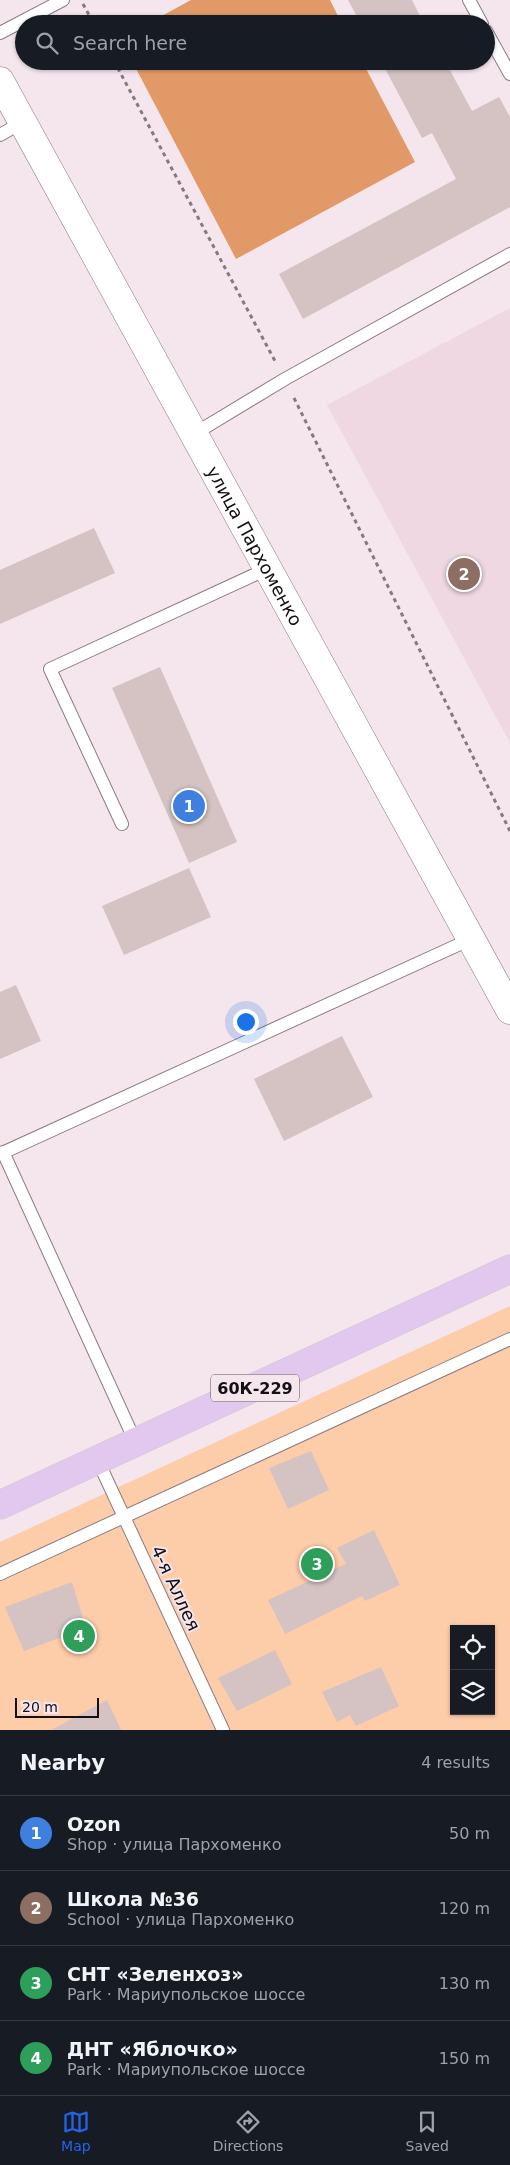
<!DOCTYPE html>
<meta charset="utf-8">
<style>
body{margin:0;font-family:"DejaVu Sans",sans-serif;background:#242831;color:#f1f3f6}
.controls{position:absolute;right:15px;bottom:15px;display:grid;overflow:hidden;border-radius:0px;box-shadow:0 1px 4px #0004}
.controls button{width:45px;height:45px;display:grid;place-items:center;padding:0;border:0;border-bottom:1px solid #363941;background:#171b24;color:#f1f3f6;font:25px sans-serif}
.scale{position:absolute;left:15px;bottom:12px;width:84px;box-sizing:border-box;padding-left:5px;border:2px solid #140f12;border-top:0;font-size:14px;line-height:18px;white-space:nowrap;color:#140f12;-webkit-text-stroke:4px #f5e5ed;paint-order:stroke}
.you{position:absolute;left:245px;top:1021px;width:18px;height:18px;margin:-12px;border:4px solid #fff;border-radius:50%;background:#1a73e8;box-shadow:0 0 0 8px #1a73e833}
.badge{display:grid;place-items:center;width:32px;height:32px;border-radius:50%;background:#2563eb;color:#fff;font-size:16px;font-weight:700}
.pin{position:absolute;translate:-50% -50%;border:2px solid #fff;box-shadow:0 1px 5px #0006}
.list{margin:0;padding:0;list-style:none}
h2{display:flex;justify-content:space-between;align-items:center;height:65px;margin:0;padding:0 20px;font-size:21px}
h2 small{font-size:16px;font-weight:400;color:#9ea1a6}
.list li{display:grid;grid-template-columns:32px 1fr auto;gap:15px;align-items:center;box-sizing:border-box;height:75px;padding:0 20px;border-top:1px solid #363941}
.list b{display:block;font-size:19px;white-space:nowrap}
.list p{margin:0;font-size:16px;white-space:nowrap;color:#9ea1a6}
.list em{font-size:16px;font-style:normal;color:#9ea1a6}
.icon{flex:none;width:28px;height:28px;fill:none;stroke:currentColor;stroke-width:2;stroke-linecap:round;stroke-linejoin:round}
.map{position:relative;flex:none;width:510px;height:1730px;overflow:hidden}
.search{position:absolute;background:#171b24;box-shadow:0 1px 4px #0004;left:15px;right:15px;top:15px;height:55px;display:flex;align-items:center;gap:12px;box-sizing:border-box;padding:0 18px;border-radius:28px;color:#9ea1a6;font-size:19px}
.sheet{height:365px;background:#171b24}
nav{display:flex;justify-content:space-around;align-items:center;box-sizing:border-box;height:70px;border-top:1px solid #363941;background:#171b24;font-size:14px;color:#9ea1a6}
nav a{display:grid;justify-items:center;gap:2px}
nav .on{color:#2563eb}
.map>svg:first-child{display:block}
</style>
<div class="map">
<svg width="510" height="1730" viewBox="0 0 510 1730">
<rect width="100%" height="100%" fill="#f5e5ed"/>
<!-- built -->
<polygon fill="#f0d8e3" points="510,308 510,743 327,405"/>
<!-- green -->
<path fill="#fdcca9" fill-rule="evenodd" d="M 510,1306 L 510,1730 L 0,1730 L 0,1542 ZM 454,1629 L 491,1629 L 491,1711 L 454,1711 Z"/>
<!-- forest -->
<g fill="#e19a67">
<polygon points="191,0 330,0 342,24 147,24"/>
<polygon points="132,61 362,61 415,162 236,259"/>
</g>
<!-- building -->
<g fill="#d4c3c2">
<polygon points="348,0 412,0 424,24 361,24"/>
<polygon points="381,61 445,61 472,111 499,97 510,117 510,207 303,319 279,274 456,179 432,133 422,138"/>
<polygon points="94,528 115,573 0,624 0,570"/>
<polygon points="160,667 237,842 189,863 112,688"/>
<polygon points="189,868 211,917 124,955 102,906"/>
<polygon points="16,985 41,1041 0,1059 0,992"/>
<polygon points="342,1036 373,1097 284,1141 254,1079"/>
<polygon points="311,1451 329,1490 288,1509 269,1468"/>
<polygon points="374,1530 400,1585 365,1601 362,1596 285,1634 268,1600 346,1564 337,1548"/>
<polygon points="72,1582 86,1628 24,1651 5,1607"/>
<polygon points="275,1650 292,1684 237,1711 218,1678"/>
<polygon points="381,1667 399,1706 356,1726 350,1715 337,1722 322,1692"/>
<polygon points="107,1700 121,1730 51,1730"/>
</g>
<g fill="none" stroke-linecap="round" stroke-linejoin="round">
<defs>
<g id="lane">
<polyline points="469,0 482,24"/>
<polyline points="486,31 510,74"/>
<polyline points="0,33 63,0"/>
<polyline points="0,135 23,122"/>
<polyline points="194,434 285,379 510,254"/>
<polyline points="122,824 50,669 267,569"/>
<polyline points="3,1152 136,1443"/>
<polyline points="0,1154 471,939"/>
<polyline points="98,1461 223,1730"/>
<polyline points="0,1574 510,1339"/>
</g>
<g id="secondary">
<path id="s1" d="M 0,81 L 510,1010"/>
</g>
<polyline id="primary" points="0,1505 510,1269"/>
</defs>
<!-- lane casing -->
<use href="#lane" stroke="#8a7c83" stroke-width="14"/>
<!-- secondary casing -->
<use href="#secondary" stroke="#8a7c83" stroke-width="29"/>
<!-- primary casing -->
<use href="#primary" stroke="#cbcacb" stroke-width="29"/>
<!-- path -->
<g stroke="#83797e" stroke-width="3" stroke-dasharray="4 4" stroke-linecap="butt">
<polyline points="83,4 94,24"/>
<polyline points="114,61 275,361"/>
<polyline points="294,398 510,831"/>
</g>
<!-- lane -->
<use href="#lane" stroke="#fff" stroke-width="12"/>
<!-- secondary -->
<use href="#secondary" stroke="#fff" stroke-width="28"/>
<!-- primary -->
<use href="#primary" stroke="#e2c8ef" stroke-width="28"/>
</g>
<g text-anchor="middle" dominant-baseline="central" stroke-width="4" stroke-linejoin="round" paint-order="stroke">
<!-- shield labels -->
<rect fill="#f5e5ed" stroke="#584f54" stroke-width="1" x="211" y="1374.5" width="88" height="27" rx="4"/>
<g font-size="16" font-weight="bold" fill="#140f12">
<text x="255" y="1388">60К-229</text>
</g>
<!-- street labels -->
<g font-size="18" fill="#140f12" stroke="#f5e5ed">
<text stroke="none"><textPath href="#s1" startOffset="530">улица Пархоменко</textPath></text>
<text transform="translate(176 1588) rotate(65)">4-я Аллея</text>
</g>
</g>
</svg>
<div class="controls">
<button><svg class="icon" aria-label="locate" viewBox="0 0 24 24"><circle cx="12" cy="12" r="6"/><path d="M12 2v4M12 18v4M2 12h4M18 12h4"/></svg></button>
<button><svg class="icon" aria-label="layers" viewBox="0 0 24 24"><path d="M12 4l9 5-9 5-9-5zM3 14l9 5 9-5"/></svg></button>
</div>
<div class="scale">20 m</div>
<div class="you"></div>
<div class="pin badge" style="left:189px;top:806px;background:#3f7fe0">1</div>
<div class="pin badge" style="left:464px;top:574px;background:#8d6e63">2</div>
<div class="pin badge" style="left:317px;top:1564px;background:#2e9e5b">3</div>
<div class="pin badge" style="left:79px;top:1636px;background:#2e9e5b">4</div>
<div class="search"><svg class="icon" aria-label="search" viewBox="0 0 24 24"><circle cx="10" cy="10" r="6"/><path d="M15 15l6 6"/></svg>Search here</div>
</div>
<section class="sheet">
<h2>Nearby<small>4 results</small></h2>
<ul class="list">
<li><span class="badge" style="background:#3f7fe0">1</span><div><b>Ozon</b><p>Shop · улица Пархоменко</p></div><em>50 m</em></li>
<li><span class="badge" style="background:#8d6e63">2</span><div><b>Школа №36</b><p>School · улица Пархоменко</p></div><em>120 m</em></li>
<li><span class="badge" style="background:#2e9e5b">3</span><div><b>СНТ «Зеленхоз»</b><p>Park · Мариупольское шоссе</p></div><em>130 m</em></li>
<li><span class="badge" style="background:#2e9e5b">4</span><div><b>ДНТ «Яблочко»</b><p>Park · Мариупольское шоссе</p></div><em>150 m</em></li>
</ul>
</section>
<nav>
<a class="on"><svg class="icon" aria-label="map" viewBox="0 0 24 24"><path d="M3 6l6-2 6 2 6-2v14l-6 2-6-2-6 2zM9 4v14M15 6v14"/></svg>Map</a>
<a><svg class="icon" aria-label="directions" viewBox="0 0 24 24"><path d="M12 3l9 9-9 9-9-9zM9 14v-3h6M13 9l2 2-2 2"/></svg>Directions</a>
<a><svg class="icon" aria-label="saved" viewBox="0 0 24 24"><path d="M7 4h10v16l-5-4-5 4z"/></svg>Saved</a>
</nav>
